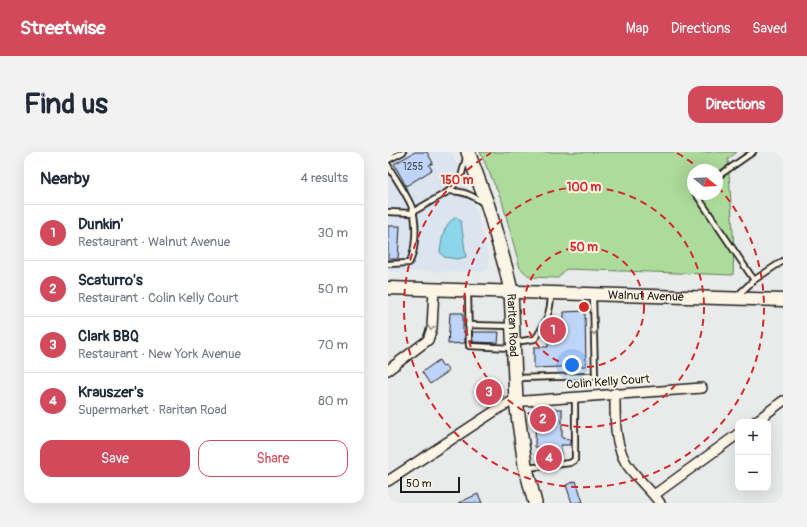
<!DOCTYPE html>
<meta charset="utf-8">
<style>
body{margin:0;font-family:Pangolin,sans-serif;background:#f2f2f3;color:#1f2937}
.controls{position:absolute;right:12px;bottom:12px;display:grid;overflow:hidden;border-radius:8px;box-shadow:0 4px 16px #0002}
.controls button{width:36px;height:36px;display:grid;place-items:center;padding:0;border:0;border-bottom:1px solid #e0e1e3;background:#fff;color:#1f2937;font:20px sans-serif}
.compass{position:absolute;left:299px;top:12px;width:36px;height:36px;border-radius:50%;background:#fff;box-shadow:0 4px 16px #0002;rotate:108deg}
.scale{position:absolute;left:12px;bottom:10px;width:60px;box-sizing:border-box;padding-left:4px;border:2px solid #1c1c1c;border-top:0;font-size:11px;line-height:14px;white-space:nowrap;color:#1c1c1c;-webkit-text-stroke:3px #fcf5e5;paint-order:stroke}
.you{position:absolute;left:184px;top:213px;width:14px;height:14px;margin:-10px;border:3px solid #fff;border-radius:50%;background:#1a73e8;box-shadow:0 0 0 6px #1a73e833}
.badge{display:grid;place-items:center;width:26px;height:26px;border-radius:50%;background:#d1495b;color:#fff;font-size:13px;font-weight:700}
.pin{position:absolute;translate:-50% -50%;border:2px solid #fff;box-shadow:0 1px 4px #0006}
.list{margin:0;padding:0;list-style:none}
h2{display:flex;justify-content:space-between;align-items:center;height:52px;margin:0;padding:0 16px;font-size:17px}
h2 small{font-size:13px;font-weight:400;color:#747a83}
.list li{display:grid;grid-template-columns:26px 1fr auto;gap:12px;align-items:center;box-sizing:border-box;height:56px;padding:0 16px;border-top:1px solid #e0e1e3}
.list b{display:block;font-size:15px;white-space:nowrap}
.list p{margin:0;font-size:13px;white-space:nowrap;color:#747a83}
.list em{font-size:13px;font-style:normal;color:#747a83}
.actions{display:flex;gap:8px;padding:12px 16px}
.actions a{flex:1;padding:9px 0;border:1px solid #d1495b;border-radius:12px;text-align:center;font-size:14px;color:#d1495b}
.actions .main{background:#d1495b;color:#fff}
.map{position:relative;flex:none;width:395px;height:351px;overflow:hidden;border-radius:12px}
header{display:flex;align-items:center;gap:24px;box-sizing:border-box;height:56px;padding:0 20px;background:#d1495b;color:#fff}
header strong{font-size:19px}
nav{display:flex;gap:22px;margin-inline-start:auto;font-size:14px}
.intro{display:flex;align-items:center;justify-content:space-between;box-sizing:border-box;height:96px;padding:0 24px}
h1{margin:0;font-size:28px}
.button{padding:10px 18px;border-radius:12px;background:#d1495b;color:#fff;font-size:14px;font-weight:700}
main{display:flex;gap:24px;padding:0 24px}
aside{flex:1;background:#fff;border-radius:12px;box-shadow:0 4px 16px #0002}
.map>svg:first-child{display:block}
</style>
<header>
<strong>Streetwise</strong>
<nav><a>Map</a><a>Directions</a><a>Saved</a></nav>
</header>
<div class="intro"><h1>Find us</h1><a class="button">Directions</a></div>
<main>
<aside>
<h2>Nearby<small>4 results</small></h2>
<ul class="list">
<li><span class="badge">1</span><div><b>Dunkin'</b><p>Restaurant · Walnut Avenue</p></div><em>30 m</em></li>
<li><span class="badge">2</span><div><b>Scaturro's</b><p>Restaurant · Colin Kelly Court</p></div><em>50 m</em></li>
<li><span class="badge">3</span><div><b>Clark BBQ</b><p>Restaurant · New York Avenue</p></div><em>70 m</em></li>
<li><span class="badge">4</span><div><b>Krauszer's</b><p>Supermarket · Raritan Road</p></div><em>80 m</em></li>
</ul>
<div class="actions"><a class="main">Save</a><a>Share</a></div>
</aside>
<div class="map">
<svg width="395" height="351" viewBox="0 0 395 351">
<rect width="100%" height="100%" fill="#e9ebeb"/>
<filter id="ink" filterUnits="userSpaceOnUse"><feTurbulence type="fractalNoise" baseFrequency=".025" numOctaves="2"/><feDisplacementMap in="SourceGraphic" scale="8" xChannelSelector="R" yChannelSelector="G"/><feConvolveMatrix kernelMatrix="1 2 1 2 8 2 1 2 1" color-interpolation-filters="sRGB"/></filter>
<g filter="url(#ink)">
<!-- built -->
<polygon fill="#dce4ef" points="0,0 63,0 85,48 101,106 101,116 96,120 0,119"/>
<!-- green -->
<path fill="#addb9b" stroke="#647c5c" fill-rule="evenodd" d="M 92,0 L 349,0 L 340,7 L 346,95 L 345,123 L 178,117 L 170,126 L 142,125 L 132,116 L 114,49 ZM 305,18 L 329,18 L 329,42 L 305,42 Z"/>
<!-- water -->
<path fill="#8bd6eb" stroke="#5f8c98" d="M 68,65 L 73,69 L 78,105 L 69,107 L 56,105 L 52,100 C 54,87 55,72 68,65 Z"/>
<!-- building -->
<g fill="#bed4f8" stroke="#1c1c1c">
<polygon points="27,0 39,0 45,11 41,13 44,18 18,34 6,12"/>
<polygon points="0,74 12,74 10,107 0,107"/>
<polygon points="197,159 198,214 146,216 146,195 160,195 160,172 166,167 176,167 176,160"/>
<polygon points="62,161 75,161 75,180 77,180 77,191 60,192"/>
<polygon points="84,180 111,180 110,191 85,190"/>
<polygon points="51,208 55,215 57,213 61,219 42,232 34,220"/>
<polygon points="105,227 113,235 102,245 94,237"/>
<polygon points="148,257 174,257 174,286 182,287 182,293 173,293 173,308 150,310 151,295 147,295"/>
<polygon points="188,329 195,350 184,351 178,333"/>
<polygon points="90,342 94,351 70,351"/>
</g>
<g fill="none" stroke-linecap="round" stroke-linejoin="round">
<defs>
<g id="service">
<polyline points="0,8 15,0"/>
<path d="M 0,13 C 6,25 23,48 25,59 C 29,73 28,99 21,111 L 0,112"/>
<polyline points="329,25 365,0"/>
<path d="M 61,39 C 75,39 84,43 95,51"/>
<polyline points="308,42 366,128"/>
<polyline points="0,60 23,61 61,39 73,25 78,6"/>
<polyline points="80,139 81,194 124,196"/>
<polyline points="349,144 366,128 395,109"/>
<polyline points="80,173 123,174"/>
<path d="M 127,190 L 147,187 C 158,172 163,159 163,141"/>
<polyline points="127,226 207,224 205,143"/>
<polyline points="139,316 182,311 187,308 187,244"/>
</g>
<g id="minor">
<polyline points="0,218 40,188 44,176 46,137"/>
<path d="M 227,241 C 227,265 226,290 238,311 C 247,325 262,337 272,351"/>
<polyline points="367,270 395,249"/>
<polyline points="0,329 113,255 123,250 314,236"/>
<polyline points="266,343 350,282"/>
</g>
<g id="tertiary">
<path id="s1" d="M 0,136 L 395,148"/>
</g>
<g id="secondary">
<path id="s2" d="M 80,0 L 100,54 L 118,117 L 123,139 L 128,249 L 137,313 L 147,351"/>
</g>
</defs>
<!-- service casing -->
<use href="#service" stroke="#1c1c1c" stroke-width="8"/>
<!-- minor casing -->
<use href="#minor" stroke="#1c1c1c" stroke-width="12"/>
<!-- tertiary casing -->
<use href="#tertiary" stroke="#1c1c1c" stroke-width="15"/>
<!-- secondary casing -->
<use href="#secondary" stroke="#1c1c1c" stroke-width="16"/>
<!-- service -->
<use href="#service" stroke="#fcf5e5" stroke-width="4.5"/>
<!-- minor -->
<use href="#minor" stroke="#fcf5e5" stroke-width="9"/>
<!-- tertiary -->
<use href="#tertiary" stroke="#fcf5e5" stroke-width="12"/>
<!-- secondary -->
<use href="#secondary" stroke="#fcf5e5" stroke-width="13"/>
</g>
<!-- one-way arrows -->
<defs><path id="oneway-chevron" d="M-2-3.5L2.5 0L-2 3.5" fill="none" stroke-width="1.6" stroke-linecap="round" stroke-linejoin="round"/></defs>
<g stroke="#97938b">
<use href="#oneway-chevron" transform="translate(43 176) rotate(99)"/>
<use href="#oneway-chevron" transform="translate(206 180) rotate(89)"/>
</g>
</g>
<!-- distance rings -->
<g fill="none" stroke="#d62828" stroke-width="2" stroke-dasharray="7 5">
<circle cx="196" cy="155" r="60"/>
<circle cx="196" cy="155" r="120"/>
<path d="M289 1A180 180 0 0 1 312 17M330 35A180 180 0 1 1 103 1"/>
</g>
<g text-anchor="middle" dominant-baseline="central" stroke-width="4" stroke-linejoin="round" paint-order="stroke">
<!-- number labels -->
<g font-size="10" fill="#444a53">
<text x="25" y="15">1255</text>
</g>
<!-- street labels -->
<g font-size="12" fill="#1c1c1c" stroke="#fcf5e5">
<text stroke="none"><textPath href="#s1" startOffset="258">Walnut Avenue</textPath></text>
<text stroke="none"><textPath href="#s2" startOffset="180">Raritan Road</textPath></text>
<text transform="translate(220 230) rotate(-4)">Colin Kelly Court</text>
</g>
</g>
<circle cx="196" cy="155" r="6" fill="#d62828" stroke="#fcf5e5" stroke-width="2"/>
<g font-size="12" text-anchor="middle" font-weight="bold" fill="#d62828" stroke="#fcf5e5" stroke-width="4" stroke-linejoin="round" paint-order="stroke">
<text x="69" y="32">150 m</text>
<text x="196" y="39">100 m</text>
<text x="196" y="99">50 m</text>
</g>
</svg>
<div class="controls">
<button>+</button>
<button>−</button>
</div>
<svg class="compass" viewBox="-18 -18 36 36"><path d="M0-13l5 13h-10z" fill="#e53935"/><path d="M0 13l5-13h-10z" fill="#747a83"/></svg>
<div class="scale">50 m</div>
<div class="you"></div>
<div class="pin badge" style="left:165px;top:178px">1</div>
<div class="pin badge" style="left:155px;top:267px">2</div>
<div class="pin badge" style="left:101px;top:240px">3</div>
<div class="pin badge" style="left:161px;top:306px">4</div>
</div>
</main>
